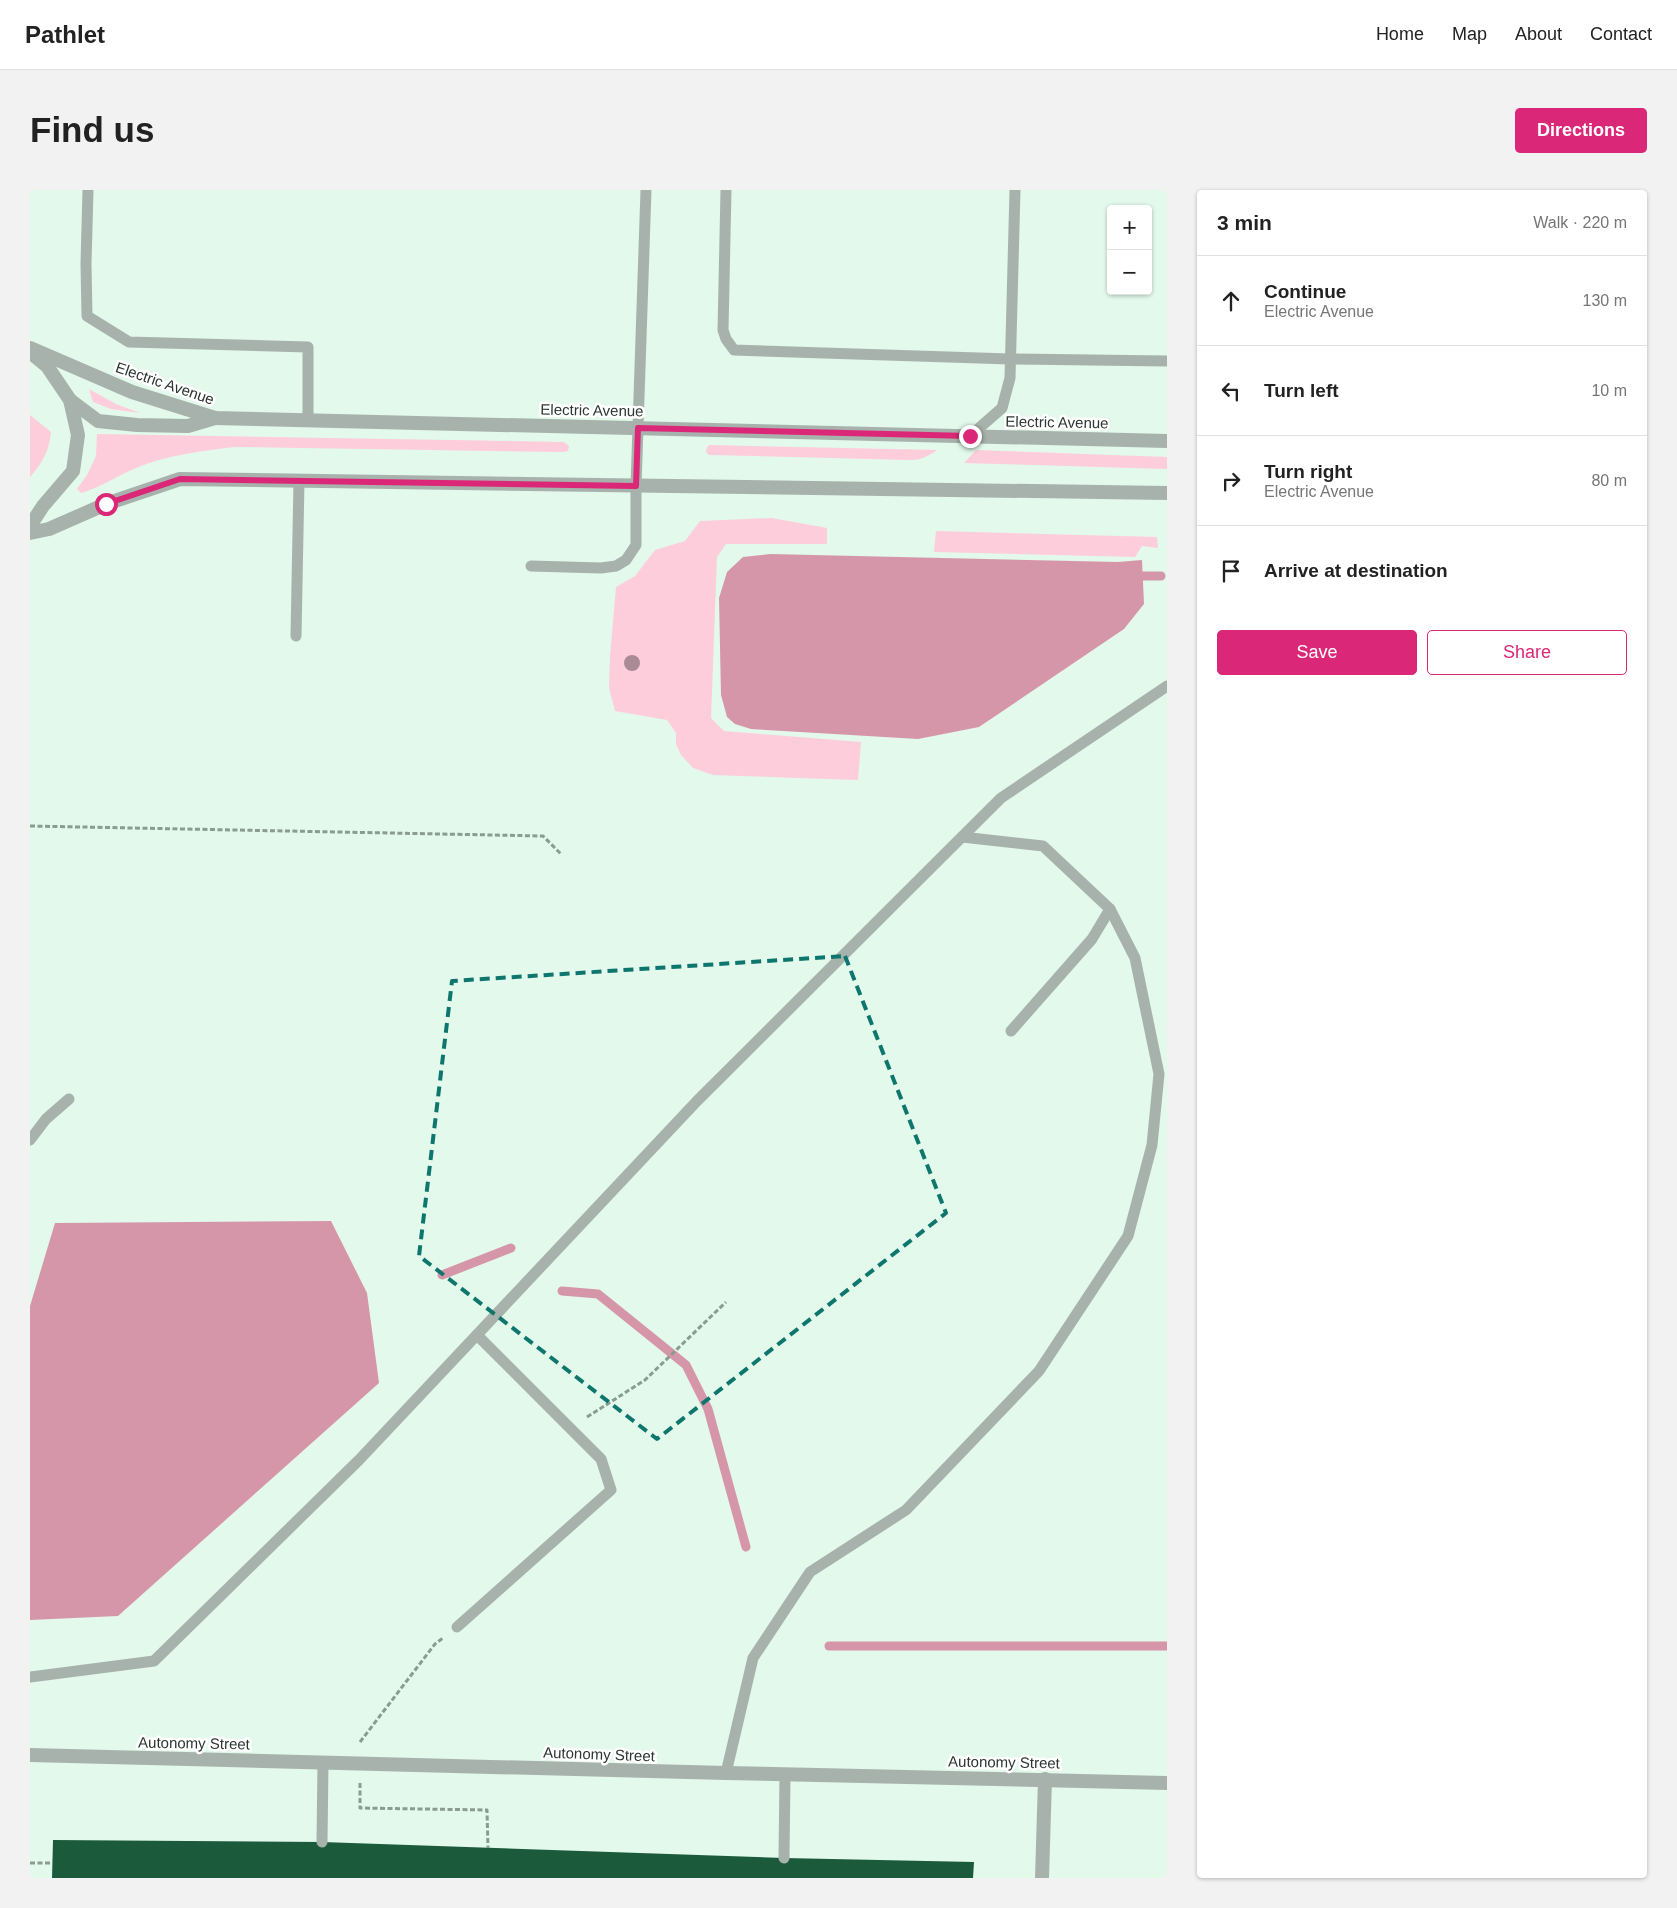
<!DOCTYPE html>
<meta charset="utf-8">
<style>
body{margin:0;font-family:Arial,sans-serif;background:#f2f2f2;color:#222}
.controls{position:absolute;right:15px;top:15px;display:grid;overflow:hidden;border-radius:5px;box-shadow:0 1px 4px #0004}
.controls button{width:45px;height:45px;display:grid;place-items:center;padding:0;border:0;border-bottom:1px solid #e0e0e0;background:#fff;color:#222;font:25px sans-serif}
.stop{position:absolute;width:15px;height:15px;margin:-11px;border:4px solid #db2777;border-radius:50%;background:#fff}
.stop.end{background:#db2777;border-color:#fff;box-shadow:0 1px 5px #0008}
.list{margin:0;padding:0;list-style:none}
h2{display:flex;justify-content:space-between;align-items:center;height:65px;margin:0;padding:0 20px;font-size:21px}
h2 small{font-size:16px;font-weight:400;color:#767676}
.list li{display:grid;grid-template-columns:32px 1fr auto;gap:15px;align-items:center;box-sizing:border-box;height:90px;padding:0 20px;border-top:1px solid #e0e0e0}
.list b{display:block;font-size:19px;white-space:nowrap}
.list p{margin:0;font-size:16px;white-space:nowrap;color:#767676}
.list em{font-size:16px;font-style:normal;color:#767676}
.actions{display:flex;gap:10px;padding:15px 20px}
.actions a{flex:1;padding:11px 0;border:1px solid #db2777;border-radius:5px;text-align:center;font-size:18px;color:#db2777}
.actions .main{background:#db2777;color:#fff}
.icon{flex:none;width:28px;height:28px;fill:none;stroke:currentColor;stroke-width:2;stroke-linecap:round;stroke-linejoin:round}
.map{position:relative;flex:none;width:1137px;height:1688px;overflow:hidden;border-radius:5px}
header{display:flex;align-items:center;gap:30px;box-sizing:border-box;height:70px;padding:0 25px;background:#fff;border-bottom:1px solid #e0e0e0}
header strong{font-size:24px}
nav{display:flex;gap:28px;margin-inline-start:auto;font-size:18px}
.intro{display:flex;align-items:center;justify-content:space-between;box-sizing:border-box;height:120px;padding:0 30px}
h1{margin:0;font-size:35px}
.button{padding:12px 22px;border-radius:5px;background:#db2777;color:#fff;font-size:18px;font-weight:700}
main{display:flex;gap:30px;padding:0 30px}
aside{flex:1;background:#fff;border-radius:5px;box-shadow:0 1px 4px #0004}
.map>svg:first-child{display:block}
</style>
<header>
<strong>Pathlet</strong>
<nav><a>Home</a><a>Map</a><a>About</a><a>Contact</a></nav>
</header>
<div class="intro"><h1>Find us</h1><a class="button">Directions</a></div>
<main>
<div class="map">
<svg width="1137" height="1688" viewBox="0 0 1137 1688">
<rect width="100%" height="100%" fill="#e2f9eb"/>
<!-- green -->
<g fill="#fecddc">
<polygon points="59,199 86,214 110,223 81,219 63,212"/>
<path d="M 0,225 L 21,242 C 19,261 13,272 0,287 Z"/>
<path d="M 67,244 L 534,252 L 539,256 L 538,261 L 533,262 L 204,257 C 171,261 137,265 106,278 C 88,285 70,298 51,303 L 47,299 L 57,285 L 66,266 Z"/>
<path d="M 680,255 L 907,260 C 899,266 891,270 881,270 L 679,265 L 676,262 L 677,257 Z"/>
<polygon points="946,260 1137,267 1137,279 934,273"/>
<polygon points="742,328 797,338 797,354 696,354 687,367 681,528 694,541 831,552 828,590 683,585 663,578 651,565 646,554 646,543 637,530 585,521 579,498 580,466 586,397 605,386 625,360 655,351 670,331"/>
<polygon points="906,341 1127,347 1128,358 1112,356 1105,367 904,362"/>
</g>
<!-- water -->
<g fill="#d696aa">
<polygon points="740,364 1088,372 1112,370 1114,414 1094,439 949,537 888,549 721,539 705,534 697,527 691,505 689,408 697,382 713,367"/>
<polygon points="301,1031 337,1103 349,1193 88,1426 0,1430 0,1116 25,1033"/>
</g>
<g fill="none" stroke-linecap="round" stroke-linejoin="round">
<!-- stream -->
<g stroke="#d696aa" stroke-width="9">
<polyline points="1103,386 1131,386"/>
<polyline points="412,1085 481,1058"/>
<polyline points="532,1101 568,1104 656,1175 678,1219 716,1357"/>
<polyline points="799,1456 1137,1456"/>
</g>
</g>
<!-- building -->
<polygon fill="#1c5a3c" points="23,1650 292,1652 754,1668 944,1672 943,1688 22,1688"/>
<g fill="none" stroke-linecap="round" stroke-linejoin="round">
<!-- path -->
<g stroke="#8a9b91" stroke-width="3" stroke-dasharray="5 2.5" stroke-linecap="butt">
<polyline points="0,636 513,646 532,665"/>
<polyline points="557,1227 615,1190 696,1112"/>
<polyline points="330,1552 405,1454 413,1448"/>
<polyline points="330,1593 330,1618 457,1620 458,1658"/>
<polyline points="0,1673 22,1673"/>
</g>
<!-- service -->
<g stroke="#a8b2ac" stroke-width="11">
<polyline points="58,0 56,74 57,126 99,152 278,157 278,230"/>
<polyline points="696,0 693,140 696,149 704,160 980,169 1137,171"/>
<polyline points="940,246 972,218 980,188 985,0"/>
<polyline points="501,376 571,378 586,376 596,370 606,355 606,296 616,0"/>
<polyline points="266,446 269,291"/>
<polyline points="981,841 1062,749 1080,719"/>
<polyline points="0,950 16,929 39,909"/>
<polyline points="427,1437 581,1300 571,1269 447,1145"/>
<polyline points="0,1487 124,1471 329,1270 667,911 971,608 1137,496"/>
<polyline points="696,1583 723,1468 780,1382 876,1320 1009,1181 1098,1046 1122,955 1129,884 1105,768 1080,719 1013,656 932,647"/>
<polyline points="292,1652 293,1573"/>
<polyline points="754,1668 755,1585"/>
</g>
<!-- minor -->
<g stroke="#a8b2ac" stroke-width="14">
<polyline points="0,158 102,202 185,228 1137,251"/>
<polyline points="1,163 17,176 40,210 68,231 107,235 158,236 185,228"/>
<polyline points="0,336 13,316 43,281 48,245 40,210"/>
<polyline points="0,343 19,339 76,314 150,289 1137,303"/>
<polyline points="0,1565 696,1583 1137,1593"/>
<polyline points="1012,1688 1015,1589"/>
</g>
</g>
<!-- trees -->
<circle fill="#aa8b95" cx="602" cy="473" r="8"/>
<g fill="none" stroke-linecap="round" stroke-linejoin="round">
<!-- route -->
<polyline stroke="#db2777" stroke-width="6" points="76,314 150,289 606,296 608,238 940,246"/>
</g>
<!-- marked area -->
<path fill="none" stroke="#0f766e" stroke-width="4" stroke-dasharray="10 6" stroke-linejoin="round" d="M 815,766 L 916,1023 L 627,1249 L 389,1066 L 422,791 Z"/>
<g text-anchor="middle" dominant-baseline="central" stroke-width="5" stroke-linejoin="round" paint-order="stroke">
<!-- street labels -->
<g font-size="15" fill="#2c3530" stroke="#fff">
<text transform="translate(135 193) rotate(19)">Electric Avenue</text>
<text transform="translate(562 220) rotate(1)">Electric Avenue</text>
<text transform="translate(1027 232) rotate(1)">Electric Avenue</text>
<text transform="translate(164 1553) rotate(1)">Autonomy Street</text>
<text transform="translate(569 1564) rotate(2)">Autonomy Street</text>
<text transform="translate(974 1572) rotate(1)">Autonomy Street</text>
</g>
</g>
</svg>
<div class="controls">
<button>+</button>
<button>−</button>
</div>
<div class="stop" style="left:76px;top:314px"></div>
<div class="stop end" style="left:940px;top:246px"></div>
</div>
<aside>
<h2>3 min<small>Walk · 220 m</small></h2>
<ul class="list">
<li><svg class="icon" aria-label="ahead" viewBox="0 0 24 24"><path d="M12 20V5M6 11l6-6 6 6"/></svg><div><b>Continue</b><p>Electric Avenue</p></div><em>130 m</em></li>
<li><svg class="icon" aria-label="left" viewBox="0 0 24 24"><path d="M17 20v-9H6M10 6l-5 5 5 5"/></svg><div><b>Turn left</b></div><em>10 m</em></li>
<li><svg class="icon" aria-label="right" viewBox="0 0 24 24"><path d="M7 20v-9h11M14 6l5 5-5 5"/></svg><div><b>Turn right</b><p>Electric Avenue</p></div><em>80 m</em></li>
<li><svg class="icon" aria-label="arrive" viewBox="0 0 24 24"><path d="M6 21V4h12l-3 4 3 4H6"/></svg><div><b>Arrive at destination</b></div></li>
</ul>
<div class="actions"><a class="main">Save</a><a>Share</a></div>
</aside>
</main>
